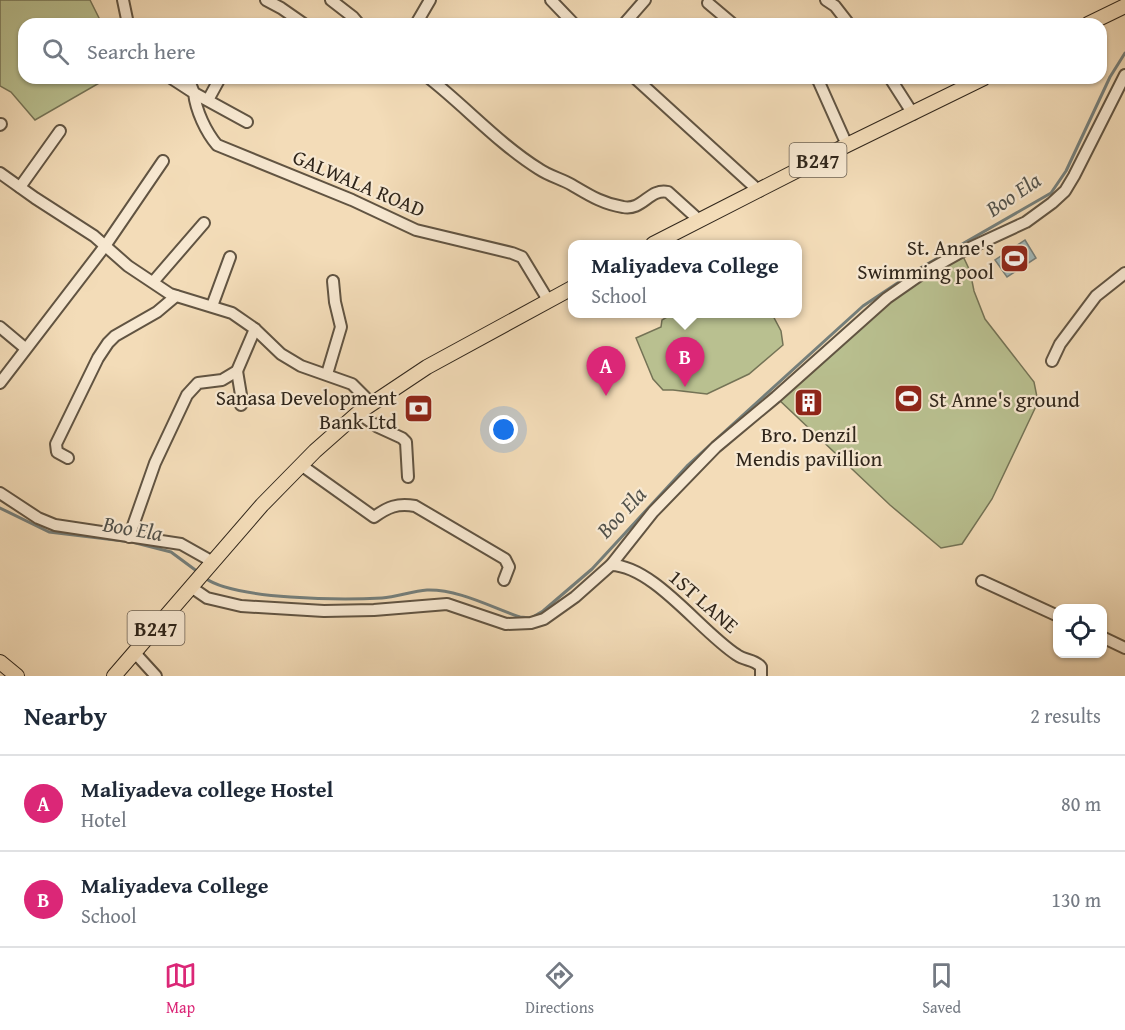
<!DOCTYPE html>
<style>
body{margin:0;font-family:"Gentium Book Plus",serif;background:#f2f2f3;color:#1f2937}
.controls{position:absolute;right:18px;bottom:18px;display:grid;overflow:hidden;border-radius:12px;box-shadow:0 2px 4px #0004}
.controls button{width:54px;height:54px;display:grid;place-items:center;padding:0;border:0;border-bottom:2px solid #e0e1e3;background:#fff;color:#1f2937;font:30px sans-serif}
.you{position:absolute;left:504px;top:430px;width:21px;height:21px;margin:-15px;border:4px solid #fff;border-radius:50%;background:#1a73e8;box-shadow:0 0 0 9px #1a73e833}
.badge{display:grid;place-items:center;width:39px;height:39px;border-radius:50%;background:#db2777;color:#fff;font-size:20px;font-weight:700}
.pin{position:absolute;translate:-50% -50px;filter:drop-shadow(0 2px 3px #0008)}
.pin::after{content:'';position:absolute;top:32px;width:21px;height:18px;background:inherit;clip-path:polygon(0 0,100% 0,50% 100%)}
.popup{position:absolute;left:568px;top:240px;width:234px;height:78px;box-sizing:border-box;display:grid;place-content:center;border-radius:12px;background:#fff;filter:drop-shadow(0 2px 4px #0005);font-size:20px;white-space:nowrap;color:#747a83}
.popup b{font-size:22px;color:#1f2937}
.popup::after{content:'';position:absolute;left:50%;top:100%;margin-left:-12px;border:12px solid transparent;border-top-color:#fff}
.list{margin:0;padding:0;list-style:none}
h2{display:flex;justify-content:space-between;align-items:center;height:78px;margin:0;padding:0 24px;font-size:26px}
h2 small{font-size:20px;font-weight:400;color:#747a83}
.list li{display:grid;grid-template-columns:39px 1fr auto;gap:18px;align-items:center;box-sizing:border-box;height:96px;padding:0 24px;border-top:2px solid #e0e1e3}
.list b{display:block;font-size:22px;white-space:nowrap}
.list p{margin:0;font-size:20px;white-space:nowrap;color:#747a83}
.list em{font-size:20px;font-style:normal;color:#747a83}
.icon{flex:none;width:33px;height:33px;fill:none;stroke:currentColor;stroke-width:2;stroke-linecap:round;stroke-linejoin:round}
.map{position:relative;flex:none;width:1125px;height:676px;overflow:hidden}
.search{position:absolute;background:#fff;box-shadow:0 2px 4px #0004;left:18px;right:18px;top:18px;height:66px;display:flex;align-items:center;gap:15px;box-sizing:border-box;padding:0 21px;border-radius:18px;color:#747a83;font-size:22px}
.sheet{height:270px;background:#fff}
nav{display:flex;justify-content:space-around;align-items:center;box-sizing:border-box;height:84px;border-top:2px solid #e0e1e3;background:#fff;font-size:16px;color:#747a83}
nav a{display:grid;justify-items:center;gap:3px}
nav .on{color:#db2777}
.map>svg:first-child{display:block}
</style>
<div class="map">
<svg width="1125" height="676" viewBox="0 0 1125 676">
<rect width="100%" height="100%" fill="#f3dcb8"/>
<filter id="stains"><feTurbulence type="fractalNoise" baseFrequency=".00333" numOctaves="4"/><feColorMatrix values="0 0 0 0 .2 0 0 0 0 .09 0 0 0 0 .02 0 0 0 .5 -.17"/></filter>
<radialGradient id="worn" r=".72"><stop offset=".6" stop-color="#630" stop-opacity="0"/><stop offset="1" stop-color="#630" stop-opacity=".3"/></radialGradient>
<!-- green -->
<g fill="#b9c090" stroke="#747356" stroke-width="1.5">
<polygon points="0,0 90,0 102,24 24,24 24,78 108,78 35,120 11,92 0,86"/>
<polygon points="961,252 970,271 974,291 985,319 1034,382 1038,402 992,499 962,544 941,548 890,505 776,397 857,323"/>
<polygon points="672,314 772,314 781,331 783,345 749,374 707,394 673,390 663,390 653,379 636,338 661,327 662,320"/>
</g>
<!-- water -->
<polygon fill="#a1b8ba" stroke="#747e7a" stroke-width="1.5" points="1025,240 1036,258 1007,277 995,260"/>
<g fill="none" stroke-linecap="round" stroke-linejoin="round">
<!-- stream -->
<g stroke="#747e7a" stroke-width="3">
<polyline points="0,508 49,532 132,542 171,552 198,572"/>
<path d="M 205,578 C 235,600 344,600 382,598 C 397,597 412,591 427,590 C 458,589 491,607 520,617 L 531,618 L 543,611 L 592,569 L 688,465 L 863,306 L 917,270 L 1051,193 L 1066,171 L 1110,77 L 1125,53"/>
</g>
<defs>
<g id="minor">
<polyline points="123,0 128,24"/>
<polyline points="266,0 281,8 304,24"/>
<polyline points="331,0 353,17 359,24"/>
<polyline points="551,0 574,24"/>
<polyline points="826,0 835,6 849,24"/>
<polyline points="708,3 733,24"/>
<polyline points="416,24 430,0"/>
<polyline points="624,24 645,0"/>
<path d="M 171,78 L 194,93 C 196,111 206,132 217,145 L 352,200 L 416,230 L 512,253 L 522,257 L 548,300"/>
<polyline points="188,78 194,93 247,122"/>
<path d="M 429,78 C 466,107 499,144 539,169 C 549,176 562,179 572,185 C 589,195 603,204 623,207 C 643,211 649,188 668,192 L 699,220"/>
<polyline points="635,78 759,191"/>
<polyline points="815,78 818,80 847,145"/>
<polyline points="890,78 913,114"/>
<polyline points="208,100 220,78"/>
<polyline points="0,125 1,124"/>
<polyline points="0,173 35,198 94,236 128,266 170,294 232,313 255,329 281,354 301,366 352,384 371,403"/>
<polyline points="20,187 60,131"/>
<polyline points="153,282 204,223"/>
<polyline points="212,306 230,257"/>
<polyline points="0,327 25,348"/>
<polyline points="1052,361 1060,344 1096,296 1125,273"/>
<polyline points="237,371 241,395 241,405"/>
<polyline points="327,374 341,327 335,302 333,281"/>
<polyline points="0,383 105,246 163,161"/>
<polyline points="358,413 378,427 402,438 406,442 408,477"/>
<polyline points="68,458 57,452 56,444 98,358 108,343 115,336 157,312 176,296"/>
<path d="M 301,465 L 374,517 C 388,507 397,503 415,506 L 505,559 L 509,567 L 504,580"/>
<polyline points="0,493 38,518 55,525 181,544 213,562"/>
<polyline points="129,537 155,463 187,395 198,383 222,380 237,371 255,329"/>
<path d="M 611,565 C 654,566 701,632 737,655 C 745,661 754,659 761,667 L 761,676"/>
<polyline points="982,581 1058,616"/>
<polyline points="191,587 207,598 241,606 324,611 374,610 447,604 506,624 531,623 544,619 575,597 611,565 653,512 716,447 776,397 887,298 920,275 961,252 1026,222 1052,203 1065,191 1074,176 1125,75"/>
<polyline points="1102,637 1125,648"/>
<polyline points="135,653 156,676"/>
</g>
<g id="major">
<polyline points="1088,24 1125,6"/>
<polyline points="653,244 847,145 984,78"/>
<polyline points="0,662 17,676"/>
<polyline points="114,676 262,505 315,451 358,413 427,367 572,288"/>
</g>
</defs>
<!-- minor casing -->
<use href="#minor" stroke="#615442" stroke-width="14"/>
<!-- major casing -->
<use href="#major" stroke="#30261b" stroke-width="16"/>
<!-- minor -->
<use href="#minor" stroke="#f7e8d1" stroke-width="10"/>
<!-- major -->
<use href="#major" stroke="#f3dcb8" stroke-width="14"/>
</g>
<!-- icons -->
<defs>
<symbol id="stadium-square" viewBox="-11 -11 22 22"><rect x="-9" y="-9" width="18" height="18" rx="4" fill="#8f2418" stroke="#f7e8d1"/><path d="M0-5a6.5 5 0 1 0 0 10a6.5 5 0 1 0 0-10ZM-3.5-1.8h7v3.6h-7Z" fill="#fff"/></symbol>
<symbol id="building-square" viewBox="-11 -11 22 22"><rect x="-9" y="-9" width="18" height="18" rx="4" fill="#8f2418" stroke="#f7e8d1"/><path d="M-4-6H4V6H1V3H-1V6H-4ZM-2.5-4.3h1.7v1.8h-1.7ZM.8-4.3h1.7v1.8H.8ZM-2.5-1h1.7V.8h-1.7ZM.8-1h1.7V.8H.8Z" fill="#fff"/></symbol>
<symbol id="bank-square" viewBox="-11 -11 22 22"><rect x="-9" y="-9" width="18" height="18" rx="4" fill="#8f2418" stroke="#f7e8d1"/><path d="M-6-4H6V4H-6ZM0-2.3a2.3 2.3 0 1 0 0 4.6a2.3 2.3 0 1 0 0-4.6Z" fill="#fff"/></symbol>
</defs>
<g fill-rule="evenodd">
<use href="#stadium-square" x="998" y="242" width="33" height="33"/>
<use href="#stadium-square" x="892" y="382" width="33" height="33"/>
<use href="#building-square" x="792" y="386" width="33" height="33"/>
<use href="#bank-square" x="402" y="392" width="33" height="33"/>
</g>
<g text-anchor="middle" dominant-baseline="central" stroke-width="4.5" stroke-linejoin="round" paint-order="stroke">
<!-- shield labels -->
<g fill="#f7e8d1" stroke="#6c6052" stroke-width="1.5">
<rect x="789.5" y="143" width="57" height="34" rx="4.5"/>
<rect x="127.5" y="611" width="57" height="34" rx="4.5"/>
</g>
<g font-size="20" font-weight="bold" fill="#30261b">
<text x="818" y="160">B247</text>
<text x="156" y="628">B247</text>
</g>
<!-- street labels -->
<g font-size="21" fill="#30261b" stroke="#f7e8d1">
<text transform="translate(359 183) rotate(23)">GALWALA ROAD</text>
<text transform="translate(704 601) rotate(41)">1ST LANE</text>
</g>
<!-- poi labels -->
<g font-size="21" fill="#30261b" stroke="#f7e8d1" text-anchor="end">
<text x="994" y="247">St. Anne's<tspan x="994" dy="24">Swimming pool</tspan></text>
<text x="397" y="397">Sanasa Development<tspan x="397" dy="24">Bank Ltd</tspan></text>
<text x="929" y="399" text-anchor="start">St Anne's ground</text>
<text x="809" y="434" text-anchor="middle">Bro. Denzil<tspan x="809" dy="24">Mendis pavillion</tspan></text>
</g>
<!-- water labels -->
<g font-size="22" font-style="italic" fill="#52524b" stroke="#f7e8d1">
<text transform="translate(1013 194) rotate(-34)">Boo Ela</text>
<text transform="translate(621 512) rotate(-47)">Boo Ela</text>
<text transform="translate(133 528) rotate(10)">Boo Ela</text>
</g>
</g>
<rect width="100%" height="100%" filter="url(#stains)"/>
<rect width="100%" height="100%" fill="url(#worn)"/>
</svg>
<div class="controls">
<button><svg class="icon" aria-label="locate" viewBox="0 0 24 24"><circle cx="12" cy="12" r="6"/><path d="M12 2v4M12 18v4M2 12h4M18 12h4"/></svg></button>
</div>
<div class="you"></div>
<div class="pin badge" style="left:606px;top:396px">A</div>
<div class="pin badge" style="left:685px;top:387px">B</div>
<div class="popup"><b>Maliyadeva College</b>School</div>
<div class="search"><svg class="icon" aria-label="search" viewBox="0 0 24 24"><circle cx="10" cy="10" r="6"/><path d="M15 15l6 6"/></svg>Search here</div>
</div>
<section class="sheet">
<h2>Nearby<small>2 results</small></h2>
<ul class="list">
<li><span class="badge">A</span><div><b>Maliyadeva college Hostel</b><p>Hotel</p></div><em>80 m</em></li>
<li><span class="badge">B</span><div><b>Maliyadeva College</b><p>School</p></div><em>130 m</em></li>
</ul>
</section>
<nav>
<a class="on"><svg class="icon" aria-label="map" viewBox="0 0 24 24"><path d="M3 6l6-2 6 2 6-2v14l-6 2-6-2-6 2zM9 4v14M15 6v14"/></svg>Map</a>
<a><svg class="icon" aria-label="directions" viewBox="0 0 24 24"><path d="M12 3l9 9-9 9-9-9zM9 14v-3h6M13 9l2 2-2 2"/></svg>Directions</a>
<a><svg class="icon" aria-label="saved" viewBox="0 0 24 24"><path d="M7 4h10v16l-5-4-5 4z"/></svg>Saved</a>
</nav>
